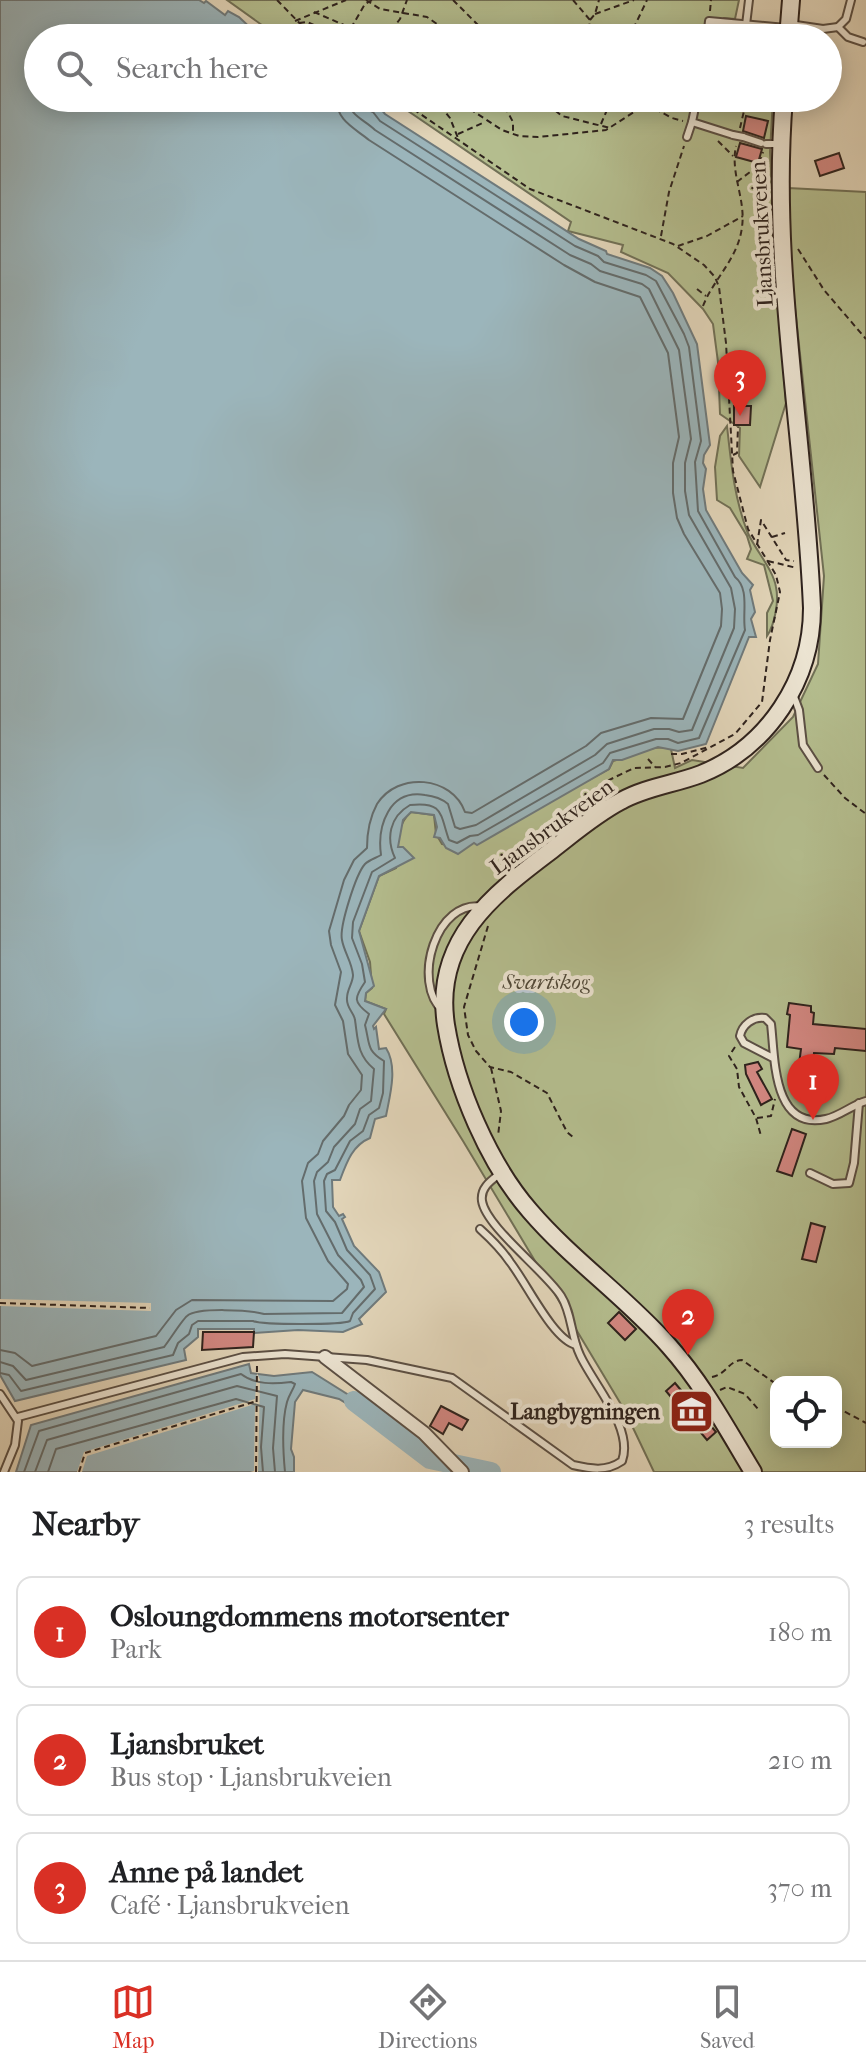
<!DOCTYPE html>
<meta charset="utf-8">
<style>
body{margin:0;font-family:"IM FELL French Canon",serif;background:#f6f6f6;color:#202124}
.controls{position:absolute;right:24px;bottom:24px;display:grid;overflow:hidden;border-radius:16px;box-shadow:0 4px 20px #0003}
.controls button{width:72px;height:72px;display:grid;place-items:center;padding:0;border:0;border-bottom:2px solid #e0e0e0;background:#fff;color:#202124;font:40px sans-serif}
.you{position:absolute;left:524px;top:1022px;width:28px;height:28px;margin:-20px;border:6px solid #fff;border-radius:50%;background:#1a73e8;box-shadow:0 0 0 12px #1a73e833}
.badge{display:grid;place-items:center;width:52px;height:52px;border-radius:50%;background:#d93025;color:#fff;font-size:26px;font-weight:700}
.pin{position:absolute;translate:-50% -66px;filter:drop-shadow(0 2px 4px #0008)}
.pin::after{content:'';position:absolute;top:42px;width:28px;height:24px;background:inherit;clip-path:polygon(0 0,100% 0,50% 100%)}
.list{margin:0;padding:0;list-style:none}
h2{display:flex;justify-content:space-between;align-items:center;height:104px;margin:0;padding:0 32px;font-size:34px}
h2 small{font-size:26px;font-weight:400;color:#757577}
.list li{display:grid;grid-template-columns:52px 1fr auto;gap:24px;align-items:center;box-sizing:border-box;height:112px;margin:0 16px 16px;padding:0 16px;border:2px solid #e0e0e0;border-radius:16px}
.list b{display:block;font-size:30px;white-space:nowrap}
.list p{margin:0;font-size:26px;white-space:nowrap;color:#757577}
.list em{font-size:26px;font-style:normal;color:#757577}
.icon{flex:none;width:44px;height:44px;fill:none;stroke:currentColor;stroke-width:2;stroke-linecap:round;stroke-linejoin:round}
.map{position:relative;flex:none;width:866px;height:1472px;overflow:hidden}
.search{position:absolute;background:#fff;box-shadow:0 4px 20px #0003;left:24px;right:24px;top:24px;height:88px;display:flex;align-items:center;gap:20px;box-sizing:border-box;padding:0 28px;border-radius:44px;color:#757577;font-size:30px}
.sheet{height:488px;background:#fff}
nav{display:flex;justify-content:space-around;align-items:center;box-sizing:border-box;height:112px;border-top:2px solid #e0e0e0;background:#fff;font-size:22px;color:#757577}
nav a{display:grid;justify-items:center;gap:4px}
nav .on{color:#d93025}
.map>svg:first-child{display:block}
</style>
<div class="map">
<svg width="866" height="1472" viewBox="0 0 866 1472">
<rect width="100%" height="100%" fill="#e2d5b9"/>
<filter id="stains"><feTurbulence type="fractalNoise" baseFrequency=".0025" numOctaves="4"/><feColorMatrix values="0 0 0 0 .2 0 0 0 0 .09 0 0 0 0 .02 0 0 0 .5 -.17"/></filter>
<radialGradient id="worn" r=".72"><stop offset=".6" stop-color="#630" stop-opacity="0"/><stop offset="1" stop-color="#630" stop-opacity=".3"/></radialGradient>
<!-- green -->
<g fill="#b4bd8e" stroke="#717056" stroke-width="2" fill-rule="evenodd">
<polygon points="227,0 739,0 735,19 724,18 718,24 777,33 781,38 280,38"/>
<polygon points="389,98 773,98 770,152 774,237 786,403 760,487 739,456 740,428 720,414 718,362 713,324 703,309 668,273 621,252 623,245 568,231 571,222"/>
<path d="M 788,188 L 866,192 L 866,1472 L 654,1472 L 625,1411 L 463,1141 L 384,1014 L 386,1009 L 365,1001 L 366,993 L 372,988 L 370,962 L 359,931 L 379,876 L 396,868 C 398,848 394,827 411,812 L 434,815 L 436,834 L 442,844 L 465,847 L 609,769 L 613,761 C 629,757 653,743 671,749 L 675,768 L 692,760 L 743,768 L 793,717 L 818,664 L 824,576 L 789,252 ZM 776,1382 L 836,1382 L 836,1442 L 776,1442 Z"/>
<path d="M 727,426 C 731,462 734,497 747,531 C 755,550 773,569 776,587 C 779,601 775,624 767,636 L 767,613 L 773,601 L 764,565 L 747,559 L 751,549 L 747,536 L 730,508 L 717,500 L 715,467 L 720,436 Z"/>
</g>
<!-- water -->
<g fill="#9bb5bb" stroke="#6f7a7c" stroke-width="2">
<path d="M 0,0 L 199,0 L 204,3 L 206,1 L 225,15 L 228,11 L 239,17 L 261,38 L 38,38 L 38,98 L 355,98 L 376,103 L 385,114 L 579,239 L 606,251 L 607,254 L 650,268 L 662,276 L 673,293 L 697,344 L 710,445 L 704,455 L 703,463 L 706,469 L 703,489 L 706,510 L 742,573 L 753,585 L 750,590 L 755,612 L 751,619 L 756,637 L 749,637 L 706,744 L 678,751 L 658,747 L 622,760 L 613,760 L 609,769 L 477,845 L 474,843 L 458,854 L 446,848 L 440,838 L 434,837 L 437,827 L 434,815 L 411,812 L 403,820 L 398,847 L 403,847 L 414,858 L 379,876 L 359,931 L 374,986 L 366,993 L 365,1001 L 386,1009 L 373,1026 L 374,1029 L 376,1027 L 379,1049 L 386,1048 C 398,1067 390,1095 386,1116 L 375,1119 L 370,1138 C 353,1145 347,1161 340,1180 L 332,1180 L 333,1207 L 339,1216 L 343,1214 L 345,1217 L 342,1219 L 354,1246 L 379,1272 L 386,1292 L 359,1319 L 362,1324 L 343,1332 L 298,1330 L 254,1333 L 254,1329 L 198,1329 L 198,1337 L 184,1349 L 186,1360 L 15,1401 L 0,1375 Z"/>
<polygon points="249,1364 251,1373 274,1376 312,1372 355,1399 349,1405 339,1399 303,1390 295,1402 291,1449 294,1457 294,1472 16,1472 31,1425"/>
</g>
<!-- pier -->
<g fill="#e2d5b9">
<polygon points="0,1299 151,1303 151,1311 0,1306"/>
<polygon points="257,1373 260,1380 258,1472 250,1472 254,1471 255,1404 87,1456 82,1472 77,1472 84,1452 255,1399"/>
</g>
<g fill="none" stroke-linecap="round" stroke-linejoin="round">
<!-- shore -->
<g stroke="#646c6c" stroke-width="2">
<path d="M 0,1350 L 15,1353 L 32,1366 L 156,1336 L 176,1310 L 192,1300 L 333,1301 L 347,1289 L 348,1284 L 328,1261 L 306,1218 L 302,1181 L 308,1163 L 318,1154 L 323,1141 L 344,1116 L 349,1105 L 361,1090 L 362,1075 L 348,1054 L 343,1021 L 335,1005 L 341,972 L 331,945 L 329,931 L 344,880 L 354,860 L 367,848 C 367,833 370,817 377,804 C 398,771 452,776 465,812 L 472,813 L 586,746 L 601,733 L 651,718 L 683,719 L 721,626 L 722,609 L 720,593 L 684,534 L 677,518 L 673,493 L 673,463 L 679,437 L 668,353 L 640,297 L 595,282 L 564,265 L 369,140 C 353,127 337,121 336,98"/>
<path d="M 0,1362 L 13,1366 L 26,1380 L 164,1347 C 169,1341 182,1320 187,1316 C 197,1307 251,1310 264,1314 L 342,1313 L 364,1287 L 361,1280 L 338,1255 L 317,1214 L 314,1181 L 317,1172 L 328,1162 L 334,1147 L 355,1124 L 360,1109 L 371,1101 L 374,1069 C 357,1055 358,1040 355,1020 C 354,1012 346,1008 347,998 C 347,989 353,983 353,975 C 352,962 344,952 342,940 C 339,927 356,874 365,864 C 369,860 376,858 381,855 C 377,826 389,789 425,795 C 434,796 441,798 448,804 L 455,827 L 460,829 L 476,825 L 595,755 L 607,744 L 654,729 L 669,729 L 679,732 L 692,730 L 734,628 L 735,609 L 731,588 L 689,515 L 685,491 L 685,463 L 691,439 L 679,350 L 649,289 L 642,284 L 600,271 L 591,264 L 570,255 L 375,130 C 364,119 349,116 348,98"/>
<path d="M 0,1373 L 9,1375 L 21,1391 L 173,1355 L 178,1343 L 189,1334 L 192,1325 L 198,1321 L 253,1321 C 261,1325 342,1325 350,1321 L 353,1313 L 375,1289 L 370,1275 L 347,1250 L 335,1222 L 326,1211 L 324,1181 L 327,1174 L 335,1170 L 350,1141 L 363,1131 L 369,1115 L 379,1108 L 383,1093 L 384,1061 C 366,1050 370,1044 365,1025 L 369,1014 C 353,1002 354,998 365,982 L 362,964 L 352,938 L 353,922 L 372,872 L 395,858 C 386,839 389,817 410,805 C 444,801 440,815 449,840 L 457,843 L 470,836 L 478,835 L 603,763 L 610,753 L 656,739 L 668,739 L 678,743 L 699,738 L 745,630 C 742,613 750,589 735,577 L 698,511 L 695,462 L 701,441 L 689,347 L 684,334 L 656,281 L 646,275 L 604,262 L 598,256 L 575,246 L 380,121 L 373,112 L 361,107 L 358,98"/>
<path d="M 24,1472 L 39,1431 L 241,1374 C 255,1385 274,1384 291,1382 L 295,1384 C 293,1390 289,1395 287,1402 C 281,1424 283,1451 285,1472"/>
<polyline points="35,1472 47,1440 237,1386 277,1396 273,1448 275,1472"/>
<polyline points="48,1472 56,1449 236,1399 264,1407 261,1447 263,1472"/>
</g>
<!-- river -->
<polyline stroke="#9bb5bb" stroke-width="20" points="354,1401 430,1459 491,1472"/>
</g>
<!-- building -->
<g fill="#d28781" stroke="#2e221d" stroke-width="2">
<polygon points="746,116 768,121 764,138 743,131"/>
<polygon points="740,143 762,149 758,163 736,157"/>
<polygon points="839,153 844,168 820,176 815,161"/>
<polygon points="734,406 751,406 750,425 734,425"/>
<polygon points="789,1003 811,1006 811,1012 814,1013 813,1024 866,1029 866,1051 835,1048 834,1054 814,1053 811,1074 798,1072 801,1049 787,1047 790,1015 787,1014"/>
<polygon points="758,1062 762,1069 757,1072 772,1099 761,1105 746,1074 745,1065"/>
<polygon points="792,1129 806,1134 792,1176 777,1171"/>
<polygon points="811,1223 825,1227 816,1262 802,1259"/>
<polygon points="619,1312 636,1329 625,1340 608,1323"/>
<polygon points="203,1332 254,1332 253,1347 202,1350"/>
<polygon points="675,1383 716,1432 707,1440 666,1391"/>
<polygon points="441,1406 468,1420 462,1430 449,1423 443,1434 430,1426"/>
</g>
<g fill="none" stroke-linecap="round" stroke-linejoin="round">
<defs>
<g id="service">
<polyline points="789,24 823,29 838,27 846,19 851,0"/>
<polyline points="746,25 749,0"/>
<polyline points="838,27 848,37 863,42"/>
<polyline points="707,38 709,21 786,28"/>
<polyline points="697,98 692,122 733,135"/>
<polyline points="687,137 692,122"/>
<polyline points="743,137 761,143"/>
<polyline points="766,144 781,144"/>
<polyline points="793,694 799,710 803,745 818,768"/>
<path d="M 443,1011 C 411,983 436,897 484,907"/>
<path d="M 773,1058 L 744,1043 L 740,1036 C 742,1025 753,1016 765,1018 L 771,1024 C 775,1056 772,1131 826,1119 C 840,1116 852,1105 866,1101"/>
<polyline points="810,1173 833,1184 849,1183 854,1163 859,1103"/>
<path d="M 480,1229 C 491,1239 502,1250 510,1262 C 526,1282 553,1340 576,1345"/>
<polyline points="0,1394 18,1421 15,1445 4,1472"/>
<path d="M 18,1417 L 243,1357 L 285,1354 L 367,1360 L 452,1378 L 573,1465 C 591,1469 606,1472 622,1461 C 634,1428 593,1384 580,1355 C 571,1337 572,1313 561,1296 C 545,1271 486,1227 482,1201 C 480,1187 492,1180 502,1172"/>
</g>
<polyline id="minor" points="325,1357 424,1433 462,1472"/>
<g id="secondary">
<polyline points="788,38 791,0"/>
<path d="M 753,1472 C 727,1429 703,1384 669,1346 C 627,1298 572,1260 530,1211 C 489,1164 456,1087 446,1025 C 433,941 492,895 552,850 C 574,833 596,814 621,801 C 646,787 675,784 701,774 C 768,747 812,680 812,608 C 805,438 770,268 784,98"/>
</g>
</defs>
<!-- service casing -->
<use href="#service" stroke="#5b4f44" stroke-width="10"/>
<!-- minor casing -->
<use href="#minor" stroke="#5b4f44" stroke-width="16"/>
<!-- secondary casing -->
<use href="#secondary" stroke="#2e221d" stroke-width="20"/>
<!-- path -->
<g stroke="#2e221d" stroke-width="2" stroke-dasharray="6 4" stroke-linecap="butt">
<polyline points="277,0 314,38"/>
<polyline points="366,0 380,9 427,17 457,38"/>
<polyline points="453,0 491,38"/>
<polyline points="573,0 590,20 588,38"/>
<polyline points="710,11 711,0"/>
<polyline points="314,12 351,28 365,4 372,0"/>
<polyline points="595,14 634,0"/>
<polyline points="590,20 595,14 599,0"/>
<polyline points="295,21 346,0"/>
<polyline points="299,23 307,22 345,38"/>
<polyline points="385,38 400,19 407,0"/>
<polyline points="629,38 647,0"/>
<polyline points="687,38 698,26"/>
<polyline points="397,98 530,189 673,244 704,265 715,277 719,287 726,343 733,471 748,529 776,575 780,592 770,640 762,702 735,734 681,763 665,767 634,768 607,781 579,800 496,876"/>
<polyline points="434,98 450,118 458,138"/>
<polyline points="453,98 502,130 519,136 538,137 606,130 656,98"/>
<polyline points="500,98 513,122 513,133"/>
<polyline points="540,98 562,116 610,128"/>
<polyline points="646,104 672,118 683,121"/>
<polyline points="601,124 612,98"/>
<polyline points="740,128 747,98"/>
<polyline points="458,134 485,122"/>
<polyline points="718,141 733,156"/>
<polyline points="737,182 759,165 763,152"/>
<polyline points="661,236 669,192 684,146"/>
<polyline points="678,246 707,236 743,216"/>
<polyline points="798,249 824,290 866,339"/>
<polyline points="697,289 706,296"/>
<path d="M 703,306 C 714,278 738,259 742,227 C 746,199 730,174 736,146"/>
<polyline points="733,455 737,453 738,427"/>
<polyline points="772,537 785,533"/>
<polyline points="757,545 761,520 786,560 794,561"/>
<polyline points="768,561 797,568"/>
<polyline points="671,754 682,754 709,747"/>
<polyline points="648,759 655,767"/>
<polyline points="824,775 845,798 866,814"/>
<polyline points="488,926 464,1007 468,1035 476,1051 490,1067 511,1072 547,1093 567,1132 574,1138"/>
<polyline points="735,1047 729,1056 737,1069 739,1087 756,1118 761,1136"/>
<polyline points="491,1068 501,1111 498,1136"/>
<polyline points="757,1118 771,1116 775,1099"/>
<polyline points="0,1303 150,1308"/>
<path d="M 712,1377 C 727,1374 728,1361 742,1360 L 776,1384"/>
<polyline points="720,1390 727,1387 745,1394 758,1409"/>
<polyline points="836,1407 866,1423"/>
<polyline points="795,1442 802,1449"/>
<polyline points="79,1472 85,1453 257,1401"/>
<polyline points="256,1472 257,1365"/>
</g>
<!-- service -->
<use href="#service" stroke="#ece4d2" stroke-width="6"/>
<!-- minor -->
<use href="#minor" stroke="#ece4d2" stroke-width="12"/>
<!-- secondary -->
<use href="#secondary" stroke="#ece4d2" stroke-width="16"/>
<defs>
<polyline id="service-bridge" points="733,135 743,137"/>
</defs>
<!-- service-bridge casing -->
<use href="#service-bridge" stroke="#5b4f44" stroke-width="10" stroke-linecap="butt"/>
<!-- service-bridge -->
<use href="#service-bridge" stroke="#ece4d2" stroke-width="6"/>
</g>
<!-- icons -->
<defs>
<symbol id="museum-square" viewBox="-11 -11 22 22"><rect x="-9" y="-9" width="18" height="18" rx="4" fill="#8f2418" stroke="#ece4d2"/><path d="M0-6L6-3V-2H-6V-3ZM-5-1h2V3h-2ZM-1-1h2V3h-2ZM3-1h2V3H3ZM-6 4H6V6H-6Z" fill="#fff"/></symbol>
</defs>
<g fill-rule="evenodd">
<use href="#museum-square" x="666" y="1386" width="51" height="51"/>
</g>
<g text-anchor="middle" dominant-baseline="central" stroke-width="8" stroke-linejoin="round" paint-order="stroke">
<!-- street labels -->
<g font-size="22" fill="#2e221d" stroke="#ece4d2">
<text transform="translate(762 234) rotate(-93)">Ljansbrukveien</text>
<text transform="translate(552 827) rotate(-36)">Ljansbrukveien</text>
</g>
<!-- park labels -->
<g font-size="22" font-style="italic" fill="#504939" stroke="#ece4d2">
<text x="546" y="982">Svartskog</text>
</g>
<!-- poi labels -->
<g font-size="22" font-weight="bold" fill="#2e221d" stroke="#ece4d2" text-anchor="end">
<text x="660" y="1412">Langbygningen</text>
</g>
</g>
<rect width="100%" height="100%" filter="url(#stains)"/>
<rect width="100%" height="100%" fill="url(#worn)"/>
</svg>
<div class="controls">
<button><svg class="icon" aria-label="locate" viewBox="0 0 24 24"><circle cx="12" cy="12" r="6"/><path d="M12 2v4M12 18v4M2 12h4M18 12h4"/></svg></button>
</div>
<div class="you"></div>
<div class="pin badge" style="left:813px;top:1120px">1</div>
<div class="pin badge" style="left:688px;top:1355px">2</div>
<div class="pin badge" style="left:740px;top:416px">3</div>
<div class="search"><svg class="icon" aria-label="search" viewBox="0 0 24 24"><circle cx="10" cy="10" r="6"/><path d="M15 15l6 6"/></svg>Search here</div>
</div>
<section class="sheet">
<h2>Nearby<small>3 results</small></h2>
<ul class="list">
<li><span class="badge">1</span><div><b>Osloungdommens motorsenter</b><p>Park</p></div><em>180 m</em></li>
<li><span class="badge">2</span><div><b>Ljansbruket</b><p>Bus stop · Ljansbrukveien</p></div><em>210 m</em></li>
<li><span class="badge">3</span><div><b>Anne på landet</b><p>Café · Ljansbrukveien</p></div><em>370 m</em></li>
</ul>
</section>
<nav>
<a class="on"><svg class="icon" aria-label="map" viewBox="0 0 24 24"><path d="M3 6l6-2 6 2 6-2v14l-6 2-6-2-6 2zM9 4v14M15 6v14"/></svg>Map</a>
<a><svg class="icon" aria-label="directions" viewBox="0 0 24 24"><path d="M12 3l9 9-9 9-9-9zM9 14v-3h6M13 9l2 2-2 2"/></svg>Directions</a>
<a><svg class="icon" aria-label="saved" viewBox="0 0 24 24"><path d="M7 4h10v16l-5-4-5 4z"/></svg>Saved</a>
</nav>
